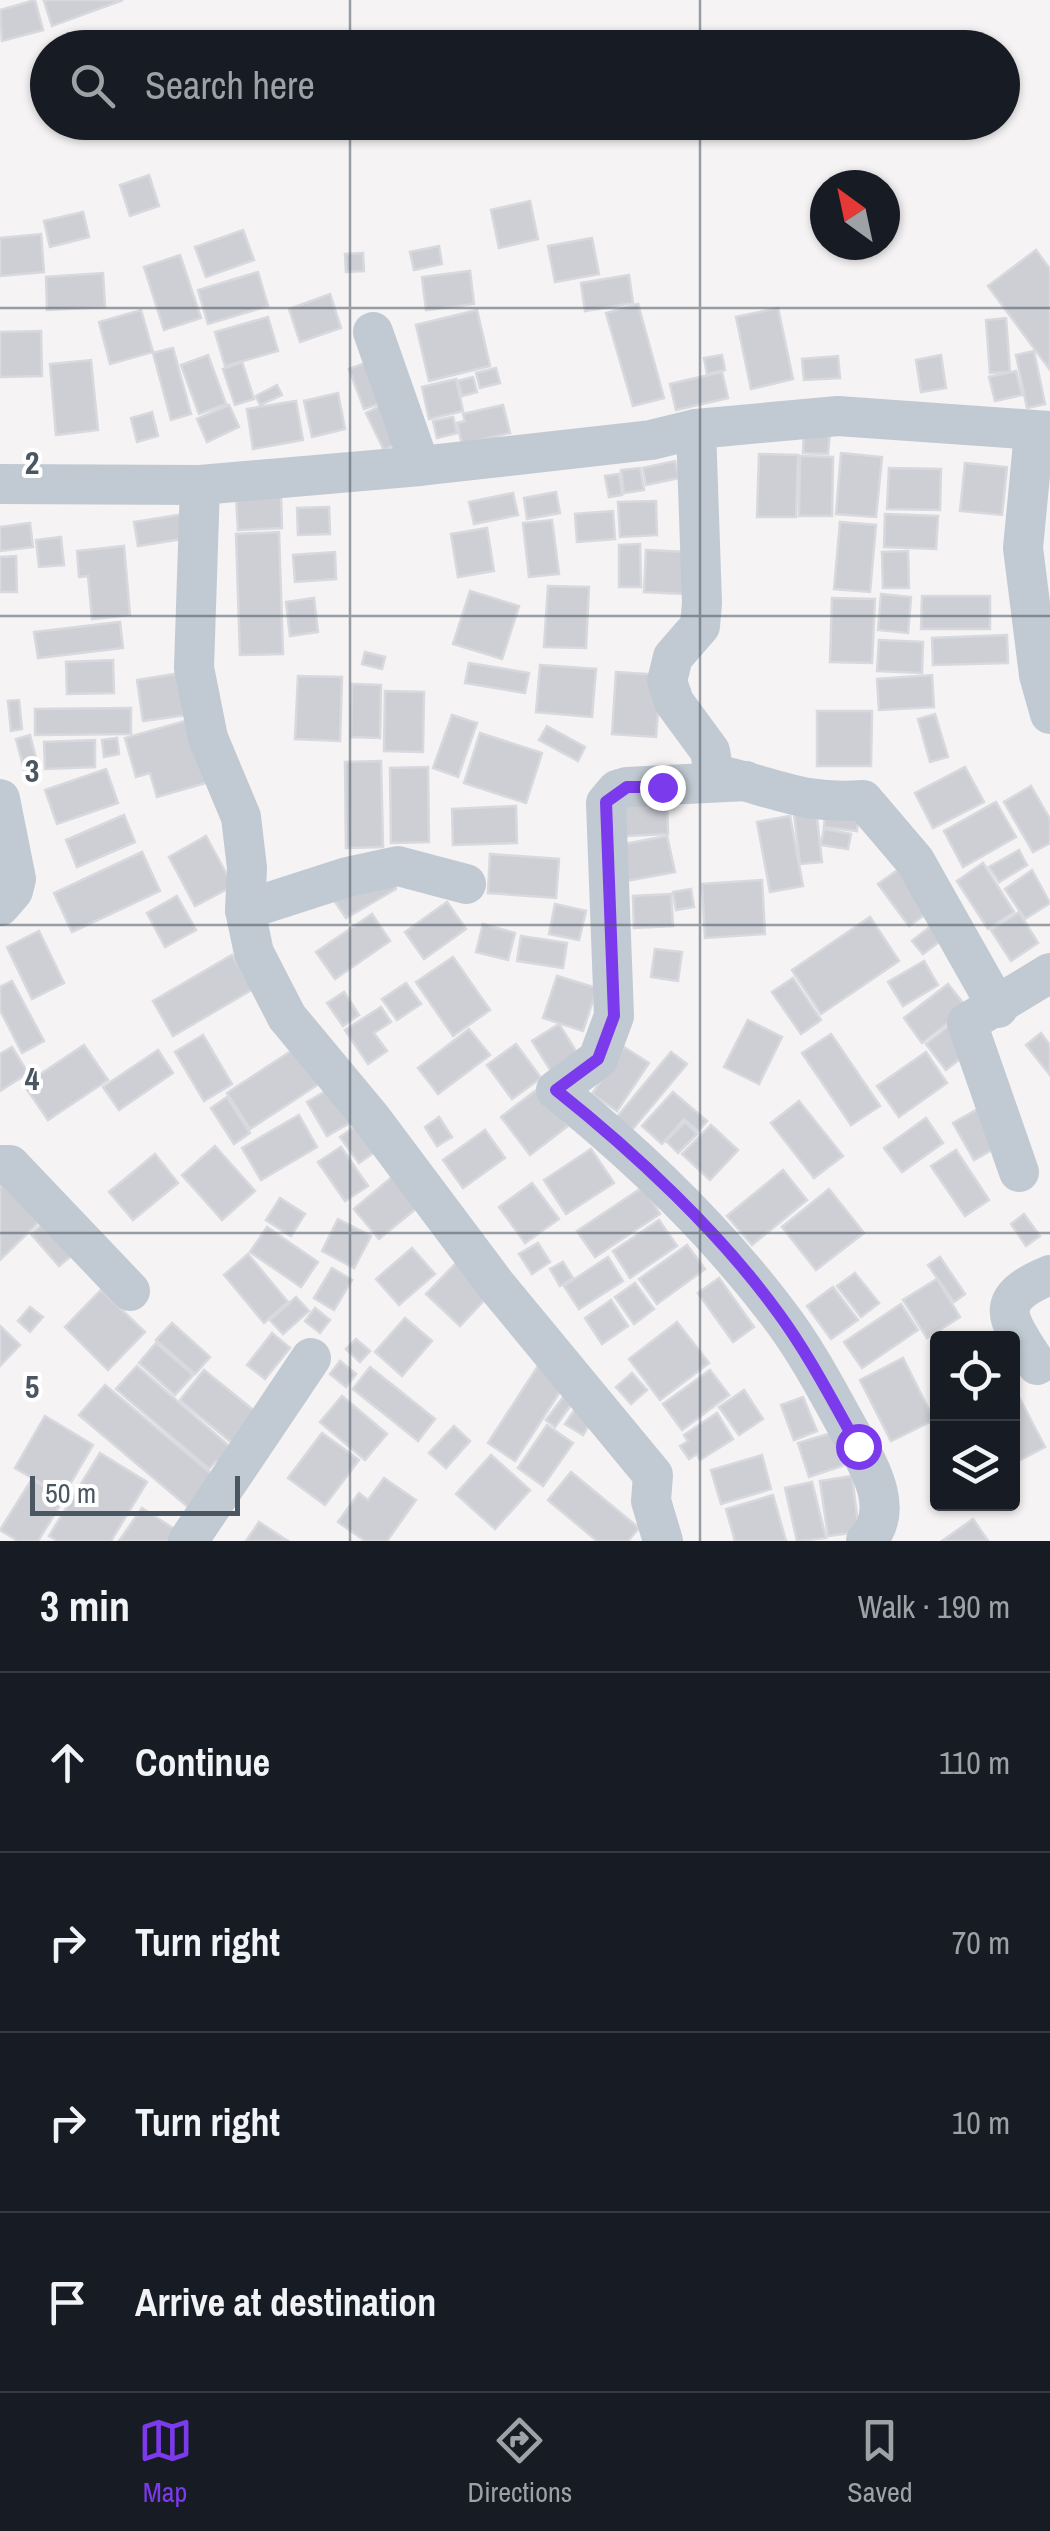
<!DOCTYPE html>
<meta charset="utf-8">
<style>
body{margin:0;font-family:"Archivo Narrow",sans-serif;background:#20242c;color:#f1f3f6}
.controls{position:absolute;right:30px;bottom:30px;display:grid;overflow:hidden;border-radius:10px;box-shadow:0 2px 8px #0004}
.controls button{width:90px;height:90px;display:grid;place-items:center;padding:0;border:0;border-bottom:2px solid #363941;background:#171b24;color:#f1f3f6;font:50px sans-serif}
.compass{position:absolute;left:810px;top:170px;width:90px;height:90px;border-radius:50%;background:#171b24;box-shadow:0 2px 8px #0004;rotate:327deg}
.scale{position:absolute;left:30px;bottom:25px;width:210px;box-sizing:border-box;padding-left:10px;border:5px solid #4a5661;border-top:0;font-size:28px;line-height:35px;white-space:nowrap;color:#4a5661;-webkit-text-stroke:8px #fff;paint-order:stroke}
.stop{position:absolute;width:30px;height:30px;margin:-22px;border:8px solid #7c3aed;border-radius:50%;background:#fff}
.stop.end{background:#7c3aed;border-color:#fff;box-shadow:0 2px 10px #0008}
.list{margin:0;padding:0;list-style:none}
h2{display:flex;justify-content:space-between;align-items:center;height:130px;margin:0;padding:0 40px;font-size:42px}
h2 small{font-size:32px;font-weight:400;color:#9ea1a6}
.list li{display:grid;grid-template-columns:65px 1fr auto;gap:30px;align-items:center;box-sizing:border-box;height:180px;padding:0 40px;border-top:2px solid #363941}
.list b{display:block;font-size:38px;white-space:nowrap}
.list em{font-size:32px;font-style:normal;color:#9ea1a6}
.icon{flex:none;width:55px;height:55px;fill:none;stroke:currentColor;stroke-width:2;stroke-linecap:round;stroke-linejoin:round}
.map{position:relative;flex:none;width:1050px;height:1541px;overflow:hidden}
.search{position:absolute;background:#171b24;box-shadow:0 2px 8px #0004;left:30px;right:30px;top:30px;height:110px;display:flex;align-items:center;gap:25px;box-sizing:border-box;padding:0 35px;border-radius:55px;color:#9ea1a6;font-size:38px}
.sheet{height:850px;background:#171b24}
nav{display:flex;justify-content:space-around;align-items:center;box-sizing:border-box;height:140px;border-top:2px solid #363941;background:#171b24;font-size:28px;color:#9ea1a6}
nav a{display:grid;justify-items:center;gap:5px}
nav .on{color:#7c3aed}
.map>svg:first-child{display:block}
</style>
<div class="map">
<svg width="1050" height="1541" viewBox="0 0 1050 1541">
<rect width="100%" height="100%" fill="#f5f3f3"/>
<!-- building -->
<g fill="#cdcfd5" stroke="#d7d9de" stroke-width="2.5">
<polygon points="35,0 43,30 2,41 0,10"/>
<polygon points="123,0 52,26 44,1 48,0"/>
<polygon points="149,175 159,206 130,216 120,185"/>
<polygon points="530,201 538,239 499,248 491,210"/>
<polygon points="83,212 89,237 50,247 44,221"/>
<polygon points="243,230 254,260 206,277 195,247"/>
<polygon points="41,234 44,272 0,276 0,238"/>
<polygon points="592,238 599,274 555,282 548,246"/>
<polygon points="439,246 442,264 414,270 410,252"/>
<polygon points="1036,250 1050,269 1050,370 988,286"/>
<polygon points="363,253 364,271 346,272 345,254"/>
<polygon points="180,255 201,318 164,330 144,267"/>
<polygon points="470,271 474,304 426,310 422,277"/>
<polygon points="258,272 268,306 208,324 198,290"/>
<polygon points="103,273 105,307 47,310 46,277"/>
<polygon points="629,275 633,303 585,311 581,283"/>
<polygon points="330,294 341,328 300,342 289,309"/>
<polygon points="638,304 664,398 633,406 606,313"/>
<polygon points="778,308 793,379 751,389 736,317"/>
<polygon points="141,310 153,352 110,364 99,322"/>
<polygon points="477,310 490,366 429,381 416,325"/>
<polygon points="268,317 278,351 225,366 215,332"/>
<polygon points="1006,318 1010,372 990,373 986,320"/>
<polygon points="41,331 42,376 0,377 0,332"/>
<polygon points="173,348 191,414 171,420 153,353"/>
<polygon points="1034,351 1045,404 1027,408 1016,355"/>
<polygon points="208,355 226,404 199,414 181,365"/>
<polygon points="722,355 725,370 707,374 704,358"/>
<polygon points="941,355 946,388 921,392 916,360"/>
<polygon points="838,356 840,378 804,380 802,359"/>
<polygon points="91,360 98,430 56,435 50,364"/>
<polygon points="373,360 388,401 364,409 349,369"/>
<polygon points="242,362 254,399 235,405 223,369"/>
<polygon points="496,368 500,383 480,388 476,373"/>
<polygon points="1016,371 1022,395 995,401 989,377"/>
<polygon points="722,372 728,398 676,410 670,384"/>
<polygon points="473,377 477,392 462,396 458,381"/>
<polygon points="456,379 463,411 429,419 422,387"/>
<polygon points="277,385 282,395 260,405 256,396"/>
<polygon points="338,393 345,429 312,437 304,401"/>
<polygon points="296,401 303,440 253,449 247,409"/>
<polygon points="384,404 402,441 384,450 366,413"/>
<polygon points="229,405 239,427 207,442 197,419"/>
<polygon points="503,405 510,433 462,444 457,423 465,421 463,414"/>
<polygon points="152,412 158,436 137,442 131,418"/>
<polygon points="453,417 457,433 437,438 433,421"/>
<polygon points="804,429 830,431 828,454 803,453"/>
<polygon points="841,453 882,457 876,517 836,514"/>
<polygon points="759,454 798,455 796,517 757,517"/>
<polygon points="800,456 833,457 832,516 799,516"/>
<polygon points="675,461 679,478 646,485 643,468"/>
<polygon points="965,463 1007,467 1002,515 960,511"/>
<polygon points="640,468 644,490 624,493 621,470"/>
<polygon points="889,468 941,469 940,510 887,509"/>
<polygon points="619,474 622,495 609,497 605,476"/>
<polygon points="556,492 560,513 527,519 524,498"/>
<polygon points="513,493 518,515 474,524 469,502"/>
<polygon points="281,495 282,528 238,530 236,497"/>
<polygon points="656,501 657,535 620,537 618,502"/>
<polygon points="329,507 330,534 298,535 297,508"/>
<polygon points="613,511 615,539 577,542 575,514"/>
<polygon points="185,514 189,538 138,546 134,522"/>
<polygon points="885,514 938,516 936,549 884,547"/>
<polygon points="552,520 559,574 529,577 523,523"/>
<polygon points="840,522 876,525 870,592 834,589"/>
<polygon points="30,523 33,547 0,551 0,527"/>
<polygon points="487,528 494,571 458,577 451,534"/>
<polygon points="279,532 283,654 240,655 236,534"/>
<polygon points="61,537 64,565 39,567 36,540"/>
<polygon points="640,544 641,587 619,587 619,545"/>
<polygon points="124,546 130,615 92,619 88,576 79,577 77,551"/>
<polygon points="646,550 687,552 684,594 644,592"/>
<polygon points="908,551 909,588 883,588 882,552"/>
<polygon points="335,552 336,579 295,582 293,555"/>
<polygon points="16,556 17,592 0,592 0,557"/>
<polygon points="548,586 589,587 586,648 544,647"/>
<polygon points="470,591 519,606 502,659 453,644"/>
<polygon points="881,594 911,597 908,633 878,630"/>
<polygon points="922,596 990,596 990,629 921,629"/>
<polygon points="314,598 318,632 290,636 286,602"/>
<polygon points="832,598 875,599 872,663 830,662"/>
<polygon points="120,622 123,648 38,658 34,632"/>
<polygon points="1007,635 1008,663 933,665 932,638"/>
<polygon points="879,640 923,642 922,673 877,671"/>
<polygon points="365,652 385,657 382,669 362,664"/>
<polygon points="113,660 114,693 67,694 66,662"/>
<polygon points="469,663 529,673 525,693 465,683"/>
<polygon points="540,665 596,669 592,717 536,712"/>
<polygon points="616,672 661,675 656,737 612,734"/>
<polygon points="181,673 187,715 143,721 137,680"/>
<polygon points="932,675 934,707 879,710 877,679"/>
<polygon points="298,676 342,677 340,741 295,739"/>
<polygon points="352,684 381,685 380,738 351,737"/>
<polygon points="385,691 424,692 423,752 384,751"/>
<polygon points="19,700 22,729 11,731 8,701"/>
<polygon points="131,708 131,734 35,735 35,709"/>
<polygon points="817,711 872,711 871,766 817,766"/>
<polygon points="935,714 948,757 930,762 918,719"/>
<polygon points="452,715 477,723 458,777 433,768"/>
<polygon points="199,717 209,782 157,797 150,773 136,777 125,738"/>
<polygon points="547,726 585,747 578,761 539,740"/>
<polygon points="480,733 542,753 526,803 464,783"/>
<polygon points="30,735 39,770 25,773 16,739"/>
<polygon points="117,738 119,754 104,757 102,740"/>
<polygon points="95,740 95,767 45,769 44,742"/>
<polygon points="381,761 383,847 346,848 345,762"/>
<polygon points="428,767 429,842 391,843 390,768"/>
<polygon points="965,767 984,802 933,828 915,793"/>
<polygon points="106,769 118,803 57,824 45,790"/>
<polygon points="1031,786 1050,819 1050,843 1033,852 1004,802"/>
<polygon points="667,796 668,834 625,836 623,798"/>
<polygon points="996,802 1016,837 963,867 944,831"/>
<polygon points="516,806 517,843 453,845 452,809"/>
<polygon points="826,808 859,812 857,831 824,827"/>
<polygon points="816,810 822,862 800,864 794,813"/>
<polygon points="124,815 135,842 77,867 66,840"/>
<polygon points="790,816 803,886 770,892 757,822"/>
<polygon points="824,829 851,834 848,849 821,845"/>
<polygon points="206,836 233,886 195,906 169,857"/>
<polygon points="667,836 675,872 626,881 619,845"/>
<polygon points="1019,850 1027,865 999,882 989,867"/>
<polygon points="142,852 160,891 72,932 54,893"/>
<polygon points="490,854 559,859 556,898 488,893"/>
<polygon points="983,863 1014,912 988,929 957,881"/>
<polygon points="899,869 930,911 909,926 878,884"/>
<polygon points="1032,870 1050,903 1025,919 1005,889"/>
<polygon points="391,873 396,889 346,918 329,893"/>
<polygon points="762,880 765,934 705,938 702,884"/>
<polygon points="691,889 694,907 676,910 673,892"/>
<polygon points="671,894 673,926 634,928 633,896"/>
<polygon points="177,896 196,930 165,947 147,913"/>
<polygon points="447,902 466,929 424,959 405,932"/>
<polygon points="555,904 586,911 579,940 549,934"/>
<polygon points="1019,912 1038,943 1011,961 991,930"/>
<polygon points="372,914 390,941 335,979 316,952"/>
<polygon points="870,917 899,961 821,1014 792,970"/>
<polygon points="936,922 947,936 923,954 912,941"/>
<polygon points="483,924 515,933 508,960 476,952"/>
<polygon points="39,931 64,983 32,999 7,947"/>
<polygon points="521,936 567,943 563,968 517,961"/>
<polygon points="655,949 682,952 678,981 651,977"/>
<polygon points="232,955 253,989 173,1036 153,1001"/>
<polygon points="453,957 490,1010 453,1036 416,982"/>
<polygon points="924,961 938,985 903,1006 888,982"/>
<polygon points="557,976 597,988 583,1031 543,1018"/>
<polygon points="793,978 821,1020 801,1034 772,992"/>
<polygon points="12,981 44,1041 22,1053 0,1010 0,987"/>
<polygon points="406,983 421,1004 397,1020 382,999"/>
<polygon points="948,984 967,1008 922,1043 904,1018"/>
<polygon points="344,992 359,1015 343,1026 327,1003"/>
<polygon points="381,1007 391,1022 374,1033 387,1051 368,1064 345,1030"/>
<polygon points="748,1020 782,1037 759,1084 724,1067"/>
<polygon points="559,1024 586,1067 559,1084 532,1041"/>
<polygon points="951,1024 971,1050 946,1070 926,1044"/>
<polygon points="469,1029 490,1055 438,1094 418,1068"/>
<polygon points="1041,1033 1050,1045 1050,1075 1026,1045"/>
<polygon points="831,1034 880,1106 851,1125 802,1053"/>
<polygon points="203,1035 232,1084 204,1101 175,1052"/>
<polygon points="305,1042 328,1078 250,1129 227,1093"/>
<polygon points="516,1044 541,1078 512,1099 487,1065"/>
<polygon points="84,1045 108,1080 48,1120 24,1085"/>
<polygon points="12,1047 28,1073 0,1091 0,1054"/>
<polygon points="624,1047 649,1063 617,1111 592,1094"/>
<polygon points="158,1050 173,1073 119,1110 103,1087"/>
<polygon points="671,1052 687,1064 631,1131 616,1118"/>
<polygon points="926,1052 947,1083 899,1117 877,1086"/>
<polygon points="333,1087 353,1121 327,1136 307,1102"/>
<polygon points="539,1088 568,1126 530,1155 501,1117"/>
<polygon points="673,1092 707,1121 698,1131 684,1119 662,1144 642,1126"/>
<polygon points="227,1097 250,1133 234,1144 211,1108"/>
<polygon points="799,1101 843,1156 814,1178 771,1123"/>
<polygon points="985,1105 1006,1142 974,1160 953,1123"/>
<polygon points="299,1115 317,1147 261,1180 242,1148"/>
<polygon points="439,1117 452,1137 437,1146 425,1127"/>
<polygon points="926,1118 943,1143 902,1172 884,1148"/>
<polygon points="363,1121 382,1147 359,1163 340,1137"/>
<polygon points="685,1122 697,1134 678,1153 666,1141"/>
<polygon points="711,1125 738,1150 710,1180 682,1154"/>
<polygon points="485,1130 505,1158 463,1188 443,1160"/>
<polygon points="215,1146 255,1191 222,1220 182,1175"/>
<polygon points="341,1147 368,1186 345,1201 318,1162"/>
<polygon points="591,1149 614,1183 566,1214 544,1180"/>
<polygon points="956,1150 989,1200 965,1216 931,1166"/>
<polygon points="155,1154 178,1183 133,1220 109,1192"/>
<polygon points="783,1170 807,1200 752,1245 727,1216"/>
<polygon points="392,1177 418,1207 379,1239 354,1209"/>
<polygon points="0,1182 40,1221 0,1260"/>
<polygon points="532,1183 559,1219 525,1243 499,1207"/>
<polygon points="643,1187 660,1214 595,1257 577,1231"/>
<polygon points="829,1189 864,1233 816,1270 782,1227"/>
<polygon points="280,1198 305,1214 291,1236 266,1220"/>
<polygon points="1024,1214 1040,1236 1026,1246 1011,1224"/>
<polygon points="52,1215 81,1248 59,1266 31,1234"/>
<polygon points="338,1219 371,1236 354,1268 322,1251"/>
<polygon points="659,1220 677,1246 630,1278 613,1251"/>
<polygon points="267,1227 318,1262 301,1287 250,1252"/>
<polygon points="538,1243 550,1262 532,1274 519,1254"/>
<polygon points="687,1245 705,1269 657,1304 639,1279"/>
<polygon points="412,1248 435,1274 399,1305 376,1279"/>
<polygon points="248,1254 288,1302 264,1323 224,1275"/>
<polygon points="608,1257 623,1281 579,1309 564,1286"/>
<polygon points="940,1257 965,1294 954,1302 928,1265"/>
<polygon points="460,1259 493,1291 460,1326 426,1294"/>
<polygon points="563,1262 573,1278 560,1286 550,1269"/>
<polygon points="332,1268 352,1280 334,1310 314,1298"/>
<polygon points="855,1273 879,1303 861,1317 837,1286"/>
<polygon points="719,1278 754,1327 733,1342 698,1293"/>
<polygon points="937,1279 960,1317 927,1338 903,1300"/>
<polygon points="635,1283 654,1309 634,1324 615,1297"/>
<polygon points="833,1287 858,1320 831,1339 807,1306"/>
<polygon points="101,1290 145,1332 108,1370 65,1327"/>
<polygon points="296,1297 309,1311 283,1334 270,1320"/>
<polygon points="611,1300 628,1326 602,1344 585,1318"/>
<polygon points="901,1304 918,1330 862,1368 844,1342"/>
<polygon points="30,1307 43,1317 30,1332 18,1321"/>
<polygon points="315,1308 330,1320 320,1333 305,1321"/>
<polygon points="405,1318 432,1341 402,1376 375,1352"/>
<polygon points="677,1322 709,1363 660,1400 629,1359"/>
<polygon points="172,1323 210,1357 195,1374 156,1340"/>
<polygon points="0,1326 20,1345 0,1366"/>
<polygon points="272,1333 290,1348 265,1379 247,1365"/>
<polygon points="356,1339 370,1351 360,1362 346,1349"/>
<polygon points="156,1343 193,1375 175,1395 139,1363"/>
<polygon points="903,1358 934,1420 891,1441 860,1380"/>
<polygon points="340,1361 356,1374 346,1387 330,1374"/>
<polygon points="137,1366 236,1452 223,1467 216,1461 209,1469 116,1389"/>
<polygon points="538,1366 565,1384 515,1461 488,1443"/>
<polygon points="370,1367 435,1419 418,1441 353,1389"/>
<polygon points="204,1370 257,1413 232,1443 180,1400"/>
<polygon points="710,1370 729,1395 682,1430 663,1404"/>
<polygon points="632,1373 647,1390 631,1404 616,1387"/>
<polygon points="105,1385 214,1476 188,1507 79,1415"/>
<polygon points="744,1390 763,1419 739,1435 719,1407"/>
<polygon points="1018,1395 1045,1447 1020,1460 1012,1447 1012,1397"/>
<polygon points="342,1396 387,1434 365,1460 320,1422"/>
<polygon points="564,1396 573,1402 555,1427 546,1420"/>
<polygon points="803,1397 817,1431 794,1440 781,1405"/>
<polygon points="579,1403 596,1413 583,1435 565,1424"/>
<polygon points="717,1413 733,1439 700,1460 697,1454 689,1459 680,1446 688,1441 684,1435"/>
<polygon points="45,1416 93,1445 63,1496 15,1468"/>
<polygon points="547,1425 573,1443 543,1486 518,1468"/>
<polygon points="454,1426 470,1441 446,1468 429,1453"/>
<polygon points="838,1431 848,1464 809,1477 798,1443"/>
<polygon points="322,1433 359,1460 325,1505 288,1478"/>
<polygon points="100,1453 147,1482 111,1541 58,1541 49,1536"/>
<polygon points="491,1455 530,1490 495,1529 456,1494"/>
<polygon points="762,1455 771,1489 721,1504 711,1470"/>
<polygon points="571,1472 639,1528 628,1541 597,1541 548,1500"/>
<polygon points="852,1476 859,1532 828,1536 820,1481"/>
<polygon points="384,1478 416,1500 387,1541 365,1541 338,1522 359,1493 368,1500"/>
<polygon points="32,1479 64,1499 38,1541 18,1541 0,1530"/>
<polygon points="812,1482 826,1538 797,1541 785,1488"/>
<polygon points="773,1495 786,1541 735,1541 726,1509"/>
<polygon points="142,1508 185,1536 182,1541 119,1541"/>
<polygon points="973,1519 988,1541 942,1541"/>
<polygon points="259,1522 288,1541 246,1541"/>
</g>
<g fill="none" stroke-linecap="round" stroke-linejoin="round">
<!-- minor -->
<g stroke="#c1cad2" stroke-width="40">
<polyline points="373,332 420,466"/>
<path d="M 696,429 L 702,603 L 700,626 L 673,657 L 667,681 L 674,702 L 710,751 L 714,774 C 774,786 799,805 863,800 L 915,861 L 998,1008"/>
<polyline points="1034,433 1023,548 1039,675 1050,714"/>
<polyline points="0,484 200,485 420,466 651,440 696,429 838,416 1050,431"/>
<polyline points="200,485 194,668 208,738 241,817 247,868 245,910 254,953 287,1017 371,1118 496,1285 653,1475 651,1501 663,1541"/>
<path d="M 746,781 L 627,787 L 617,790 L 606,803 L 614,1016 L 598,1059 L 556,1090 C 637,1155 714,1229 777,1312 C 805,1348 827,1390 849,1430 C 866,1461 898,1509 866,1541"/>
<polyline points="0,799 16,879 13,891 0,906"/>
<polyline points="245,910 347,877 398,866 466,884"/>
<polyline points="0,1165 10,1165 130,1291"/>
<polyline points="1019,1172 967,1023 1050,973"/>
<path d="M 1037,1365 C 1008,1320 989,1300 1050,1275"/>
<polyline points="188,1541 311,1358"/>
</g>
</g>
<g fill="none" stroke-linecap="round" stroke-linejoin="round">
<!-- route -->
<path stroke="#7c3aed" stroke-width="12" d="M 662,787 L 627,787 L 606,802 L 614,1016 L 598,1059 L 556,1090 C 634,1152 720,1232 779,1314 C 809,1355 833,1402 858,1446"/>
</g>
<!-- grid -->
<path fill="none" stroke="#4a5661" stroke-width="2.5" stroke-opacity="0.55" d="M 350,0 L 350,48M 700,0 L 700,48M 350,122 L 350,1541M 700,122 L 700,1541M 0,308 L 1050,308M 0,616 L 1050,616M 0,925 L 1050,925M 0,1233 L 1050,1233"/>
<g font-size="32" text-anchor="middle" font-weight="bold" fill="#4a5661" stroke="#fff" stroke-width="8" stroke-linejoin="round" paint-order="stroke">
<text x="32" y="474">2</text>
<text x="32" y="782">3</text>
<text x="32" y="1090">4</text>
<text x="32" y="1398">5</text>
</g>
</svg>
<div class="controls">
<button><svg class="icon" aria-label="locate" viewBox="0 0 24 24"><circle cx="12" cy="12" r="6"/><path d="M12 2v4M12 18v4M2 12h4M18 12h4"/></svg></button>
<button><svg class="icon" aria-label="layers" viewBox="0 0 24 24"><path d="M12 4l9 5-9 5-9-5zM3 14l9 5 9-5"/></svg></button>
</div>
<svg class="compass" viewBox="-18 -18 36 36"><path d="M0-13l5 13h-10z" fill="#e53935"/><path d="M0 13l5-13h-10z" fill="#9ea1a6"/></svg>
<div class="scale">50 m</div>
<div class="stop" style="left:858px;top:1446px"></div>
<div class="stop end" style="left:662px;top:787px"></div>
<div class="search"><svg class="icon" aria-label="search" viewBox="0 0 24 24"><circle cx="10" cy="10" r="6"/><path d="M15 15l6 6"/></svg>Search here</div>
</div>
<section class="sheet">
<h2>3 min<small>Walk · 190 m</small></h2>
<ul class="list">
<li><svg class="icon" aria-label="ahead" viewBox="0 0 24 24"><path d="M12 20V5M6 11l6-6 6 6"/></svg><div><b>Continue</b></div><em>110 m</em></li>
<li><svg class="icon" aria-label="right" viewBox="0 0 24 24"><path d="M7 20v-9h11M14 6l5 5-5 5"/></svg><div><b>Turn right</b></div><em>70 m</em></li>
<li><svg class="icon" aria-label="right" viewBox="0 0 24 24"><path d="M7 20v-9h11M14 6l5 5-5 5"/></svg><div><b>Turn right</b></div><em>10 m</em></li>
<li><svg class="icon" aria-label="arrive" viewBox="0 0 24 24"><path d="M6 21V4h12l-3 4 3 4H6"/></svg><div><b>Arrive at destination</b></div></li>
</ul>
</section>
<nav>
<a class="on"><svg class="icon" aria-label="map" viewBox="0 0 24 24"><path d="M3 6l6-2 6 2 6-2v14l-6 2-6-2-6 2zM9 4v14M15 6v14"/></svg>Map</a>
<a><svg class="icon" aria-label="directions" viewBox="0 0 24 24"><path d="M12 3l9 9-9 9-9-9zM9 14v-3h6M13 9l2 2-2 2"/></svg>Directions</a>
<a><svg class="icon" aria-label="saved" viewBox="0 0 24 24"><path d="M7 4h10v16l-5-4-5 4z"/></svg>Saved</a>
</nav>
